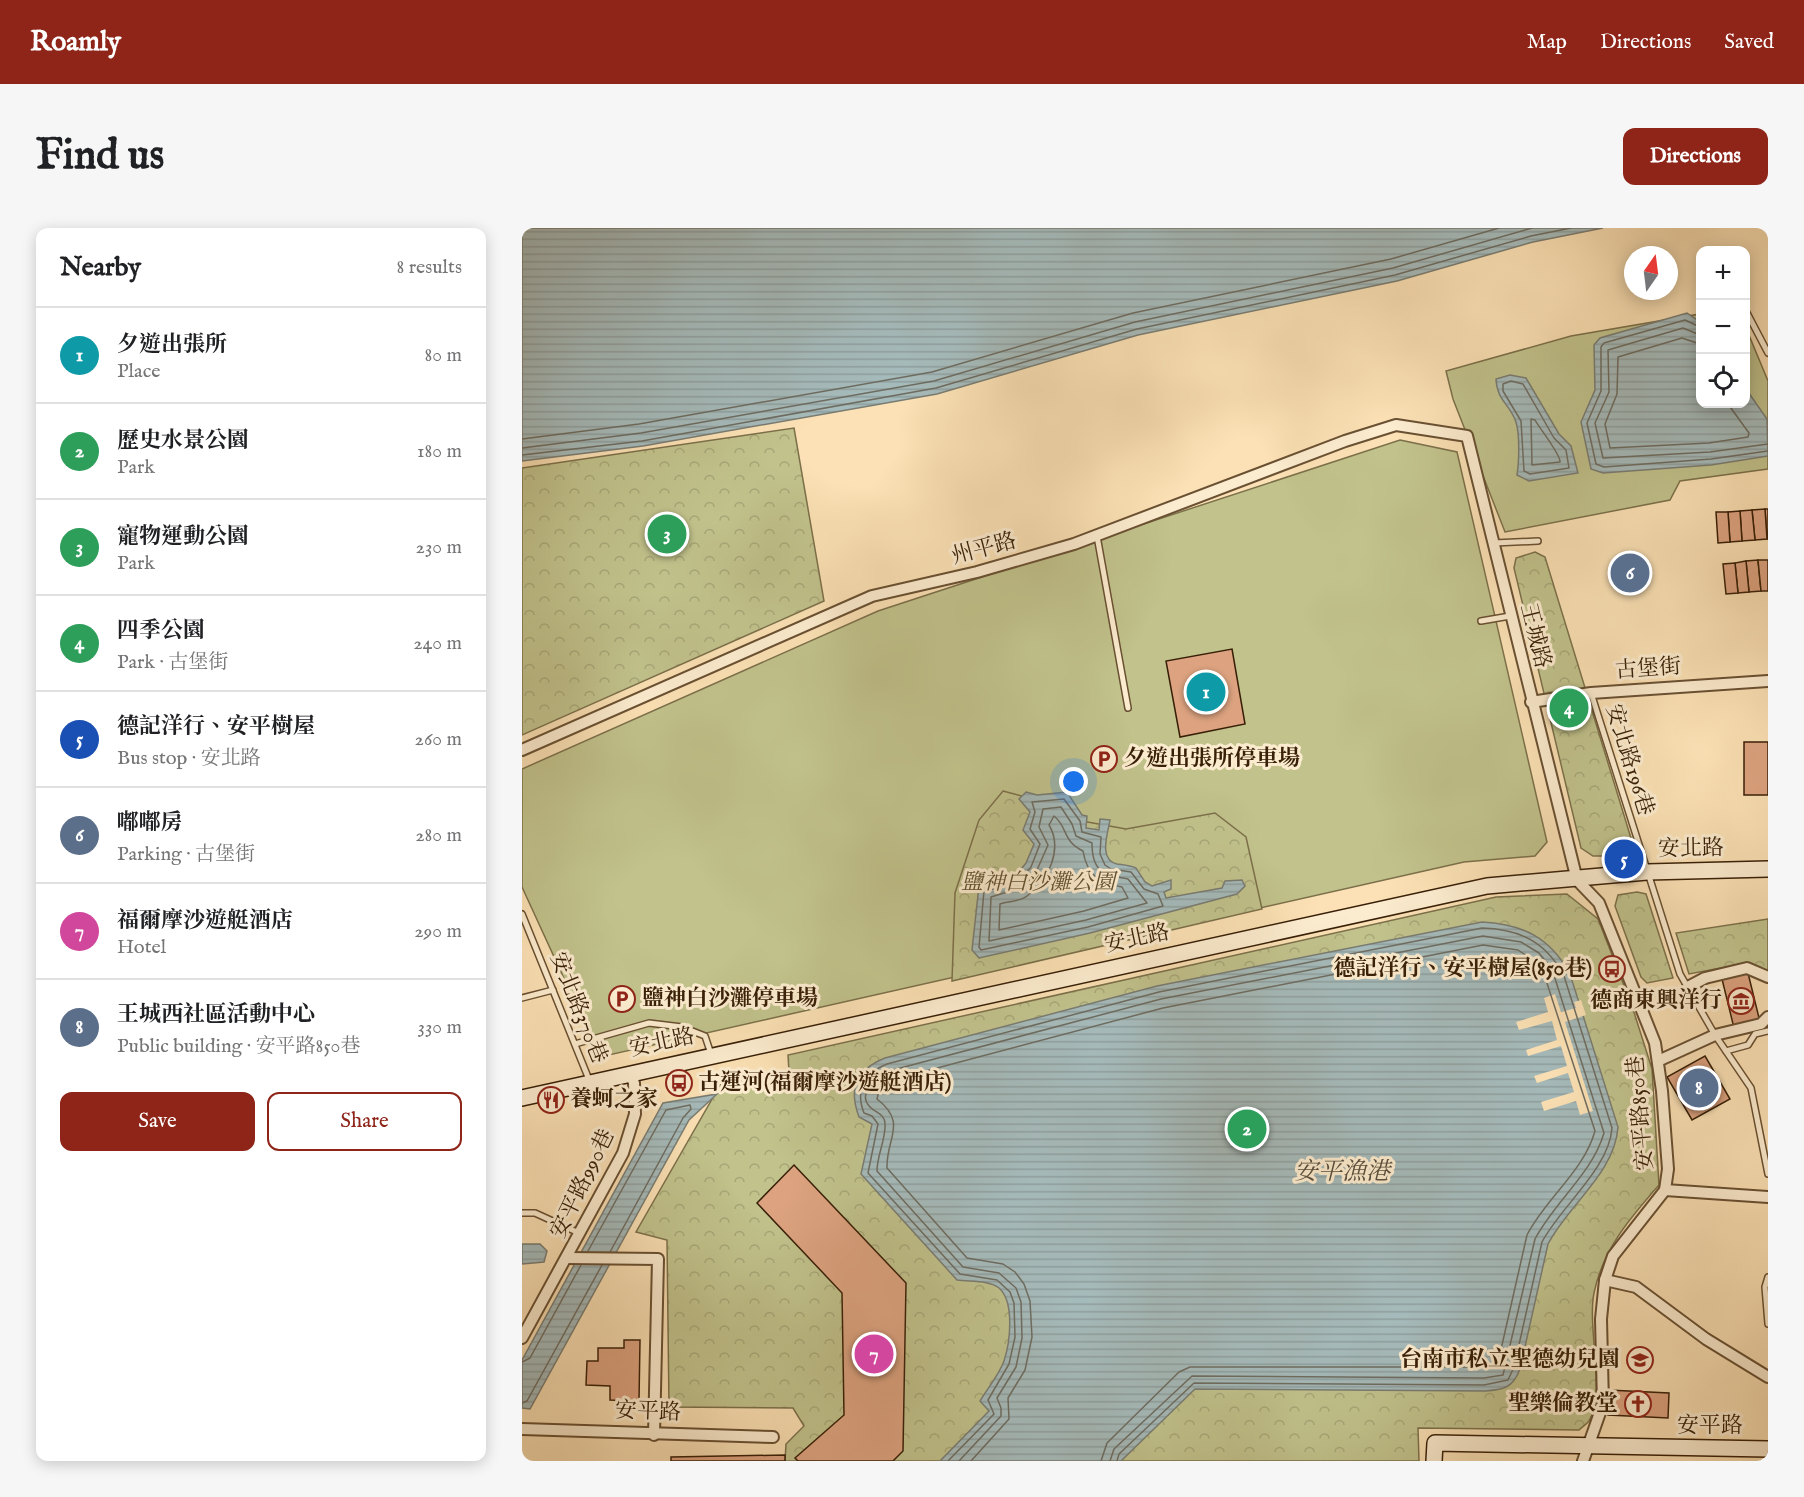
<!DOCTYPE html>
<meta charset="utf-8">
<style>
body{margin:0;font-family:"IM FELL English","Noto Serif TC",serif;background:#f6f6f6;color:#202124}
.controls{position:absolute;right:18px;top:18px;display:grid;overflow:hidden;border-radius:12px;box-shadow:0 3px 15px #0003}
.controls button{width:54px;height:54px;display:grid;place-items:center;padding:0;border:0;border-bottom:2px solid #e0e0e0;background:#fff;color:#202124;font:30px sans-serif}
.compass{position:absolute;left:1102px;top:18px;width:54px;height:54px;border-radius:50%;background:#fff;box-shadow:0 3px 15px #0003;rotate:14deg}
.you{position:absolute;left:552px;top:554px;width:21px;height:21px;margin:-15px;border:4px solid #fff;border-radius:50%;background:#1a73e8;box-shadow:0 0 0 9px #1a73e833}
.badge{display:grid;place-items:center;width:39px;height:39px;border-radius:50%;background:#8f2418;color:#fff;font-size:20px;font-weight:700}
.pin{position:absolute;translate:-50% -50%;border:3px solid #fff;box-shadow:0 2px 6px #0006}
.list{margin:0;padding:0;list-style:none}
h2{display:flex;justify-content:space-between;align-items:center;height:78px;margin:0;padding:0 24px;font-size:26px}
h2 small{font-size:20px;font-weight:400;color:#757577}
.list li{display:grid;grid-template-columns:39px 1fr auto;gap:18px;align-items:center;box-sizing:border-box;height:96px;padding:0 24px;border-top:2px solid #e0e0e0}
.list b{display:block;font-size:22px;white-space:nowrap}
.list p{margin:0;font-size:20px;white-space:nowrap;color:#757577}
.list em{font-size:20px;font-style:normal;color:#757577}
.actions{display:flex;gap:12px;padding:18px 24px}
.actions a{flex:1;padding:14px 0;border:2px solid #8f2418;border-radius:12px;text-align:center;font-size:21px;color:#8f2418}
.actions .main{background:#8f2418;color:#fff}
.icon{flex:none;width:33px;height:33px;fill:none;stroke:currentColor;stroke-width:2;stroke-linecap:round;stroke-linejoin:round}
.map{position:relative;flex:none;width:1246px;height:1233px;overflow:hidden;border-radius:12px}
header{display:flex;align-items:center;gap:36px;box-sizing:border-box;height:84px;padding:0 30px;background:#8f2418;color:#fff}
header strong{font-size:28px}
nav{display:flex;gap:33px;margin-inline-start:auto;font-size:21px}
.intro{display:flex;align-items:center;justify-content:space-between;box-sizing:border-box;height:144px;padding:0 36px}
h1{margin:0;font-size:42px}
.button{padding:15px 27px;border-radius:12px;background:#8f2418;color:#fff;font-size:21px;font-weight:700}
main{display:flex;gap:36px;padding:0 36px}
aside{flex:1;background:#fff;border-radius:12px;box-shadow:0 3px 15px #0003}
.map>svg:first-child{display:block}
</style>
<header>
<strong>Roamly</strong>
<nav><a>Map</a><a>Directions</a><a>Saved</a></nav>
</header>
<div class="intro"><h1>Find us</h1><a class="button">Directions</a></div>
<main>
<aside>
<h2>Nearby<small>8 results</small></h2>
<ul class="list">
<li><span class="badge" style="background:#0f9aa8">1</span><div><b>夕遊出張所</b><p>Place</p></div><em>80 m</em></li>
<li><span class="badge" style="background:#2e9e5b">2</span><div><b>歷史水景公園</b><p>Park</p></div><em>180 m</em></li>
<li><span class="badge" style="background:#2e9e5b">3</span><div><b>寵物運動公園</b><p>Park</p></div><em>230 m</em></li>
<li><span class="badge" style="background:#2e9e5b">4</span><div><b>四季公園</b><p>Park · 古堡街</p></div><em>240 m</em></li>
<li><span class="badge" style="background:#1a4fb4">5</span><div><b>德記洋行、安平樹屋</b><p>Bus stop · 安北路</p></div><em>260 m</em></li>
<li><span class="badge" style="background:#5c6f8a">6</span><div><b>嘟嘟房</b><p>Parking · 古堡街</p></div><em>280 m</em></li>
<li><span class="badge" style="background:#d1479c">7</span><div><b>福爾摩沙遊艇酒店</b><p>Hotel</p></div><em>290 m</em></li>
<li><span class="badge" style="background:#5c6f8a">8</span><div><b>王城西社區活動中心</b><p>Public building · 安平路850巷</p></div><em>330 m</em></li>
</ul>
<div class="actions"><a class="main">Save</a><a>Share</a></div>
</aside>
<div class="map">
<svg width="1246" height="1233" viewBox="0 0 1246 1233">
<defs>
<pattern id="forest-crowns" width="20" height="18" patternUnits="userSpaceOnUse" patternTransform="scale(1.5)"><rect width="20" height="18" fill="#c1c28c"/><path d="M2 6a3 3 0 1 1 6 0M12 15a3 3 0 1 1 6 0" fill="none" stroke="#a7a677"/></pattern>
<pattern id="water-rules" width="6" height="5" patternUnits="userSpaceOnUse" patternTransform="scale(1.5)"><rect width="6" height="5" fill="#a5baba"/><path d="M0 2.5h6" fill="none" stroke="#8f9f9e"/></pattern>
</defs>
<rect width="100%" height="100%" fill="#fbe1b5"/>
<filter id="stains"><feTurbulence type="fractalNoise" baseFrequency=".00333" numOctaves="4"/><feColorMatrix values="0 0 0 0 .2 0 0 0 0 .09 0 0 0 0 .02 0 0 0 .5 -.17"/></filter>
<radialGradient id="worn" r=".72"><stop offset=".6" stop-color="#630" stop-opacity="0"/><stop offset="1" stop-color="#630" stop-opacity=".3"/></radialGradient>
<!-- grass -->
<g fill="#c1c28c" stroke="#7c704a" stroke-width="1.5">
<polygon points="1178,86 1178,176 1224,176 1224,100 1246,153 1246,241 1158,253 1148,272 983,304 931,171 924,143 1049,108"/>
<polygon points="878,212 935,224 1025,614 1013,628 942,634 78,829 0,659 0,541 356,383"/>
</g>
<!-- forest -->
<g fill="url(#forest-crowns)" stroke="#7c704a" stroke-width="1.5">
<polygon points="272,200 302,373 0,507 0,240"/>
<polygon points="1013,324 1023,329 1112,620 1108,628 1071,628 1059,620 992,340 994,330"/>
<polygon points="481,563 514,572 560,593 604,601 693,585 724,609 740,681 430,753 433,665 457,592"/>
<polygon points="1115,664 1124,666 1151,750 1125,755 1119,749 1093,678 1096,667"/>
<path d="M 1045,666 L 1076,691 L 1110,778 L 1130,841 L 1137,957 C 1108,990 1081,1021 1072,1065 C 1065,1099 1084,1165 1067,1193 C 1065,1196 1060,1199 1057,1202 L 896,1200 L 897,1233 L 263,1233 L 264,1216 L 282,1198 L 271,1180 L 147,1179 L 145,1012 L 114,1004 L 201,852 L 267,844 L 266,827 L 974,669 Z"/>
<polygon points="1246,691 1246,743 1226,735 1167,746 1154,705"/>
</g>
<!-- water -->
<g fill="url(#water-rules)" stroke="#797c72" stroke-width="1.5">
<polygon points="0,0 1081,0 1011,14 875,53 616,107 415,166 121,218 0,233"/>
<polygon points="1165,85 1178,94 1178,176 1224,176 1224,161 1245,191 1246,228 1189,237 1081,245 1069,241 1059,194 1073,162 1072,117 1078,110"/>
<path d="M 988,147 L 1004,150 L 1037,206 L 1049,218 L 1056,245 L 1007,253 L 995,247 C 997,234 998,207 994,194 C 988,176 975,173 974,151 Z"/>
<path d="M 504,564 L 515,567 L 545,564 L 560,587 L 565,588 L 564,600 L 577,602 L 578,591 L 588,592 C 586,605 576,632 595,636 C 602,637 607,637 614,640 L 623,654 L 630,658 L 649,652 L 649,661 L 642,664 L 644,670 L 700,660 L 703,653 L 720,652 L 723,658 L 715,666 L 568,705 L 457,730 L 450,722 L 457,658 L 492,650 L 504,635 L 512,616 L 501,602 L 508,584 L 497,571 Z"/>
<path d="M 960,694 C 1000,696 1028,709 1048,746 L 1096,899 C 1093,945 1046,977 1026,1016 L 998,1141 C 991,1160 981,1162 963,1163 L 673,1161 L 599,1233 L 418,1233 L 467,1183 L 458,1173 C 465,1161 477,1147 482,1133 C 488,1115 493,1074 477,1060 C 468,1052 447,1054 435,1052 L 339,946 L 350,896 L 337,889 C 326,859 334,842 363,830 L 635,758 Z"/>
<polygon points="195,866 167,892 8,1181 0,1180 0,1132 141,875"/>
<polygon points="0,1016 18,1016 25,1023 22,1034 0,1036"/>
</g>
<!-- pier -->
<polygon fill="#fbe1b5" points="1033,766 1039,784 1054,780 1052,774 1059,772 1064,787 1043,794 1071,883 1058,887 1054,873 1022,883 1019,874 1052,864 1046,845 1015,855 1012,848 1045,838 1039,818 1006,828 1004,822 1035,812 1030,793 997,802 994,794 1026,784 1022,770"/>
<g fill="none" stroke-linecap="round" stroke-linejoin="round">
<!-- shore -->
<g stroke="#6e6c60" stroke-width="1.5">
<polyline points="1178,99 1163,92 1082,115 1079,119 1079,163 1065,195 1074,236 1082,239 1189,231 1246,223"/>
<polyline points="1178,107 1161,100 1086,122 1087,164 1073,195 1081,230 1188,224 1246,216"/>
<polyline points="1178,116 1160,110 1096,129 1095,166 1083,196 1088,220 1187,215 1226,209 1227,205 1206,176"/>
<polygon points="989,153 1001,156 1032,210 1044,222 1047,240 1008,246 1002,243 999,193 981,163 981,156"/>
<path d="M 1009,191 L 1013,192 C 1018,201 1039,227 1038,234 L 1010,237 Z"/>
<polyline points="0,211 117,196 410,144 611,85 869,31 977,0"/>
<polyline points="0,220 119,205 412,153 613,94 871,40 1010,0"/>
<polyline points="0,227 120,213 414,160 615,101 873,47 1009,8 1049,0"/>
<polygon points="542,571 558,593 560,604 579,609 578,626 583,637 589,641 609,644 622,661 636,666 641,678 566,699 459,722 457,719 462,663 495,655 509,639 518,616 508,601 513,584 510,574"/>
<path d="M 539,579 L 550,596 L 554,608 L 570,615 C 570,645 582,646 606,651 L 625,675 L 564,692 L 467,713 L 469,669 L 502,659 L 515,642 L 526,617 L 517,599 L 521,581 Z"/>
<path d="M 532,588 C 546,599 540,613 561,623 C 565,647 577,655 600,659 L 606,670 L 562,683 L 477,702 L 478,676 C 487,673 497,674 505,668 C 527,653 541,620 527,597 Z"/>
<polyline points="66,1023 144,882 168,877 169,881 161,890 88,1024"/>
<polyline points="0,1134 8,1130 59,1037"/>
<polyline points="0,1175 5,1173 80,1037"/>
<path d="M 426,1233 L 472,1186 L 466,1172 L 487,1136 L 493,1109 L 492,1075 L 488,1064 L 475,1052 L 438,1046 L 346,945 L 356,896 L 350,888 L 342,885 C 333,862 342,845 365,836 L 637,764 L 960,700 C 998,701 1024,714 1042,748 L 1090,900 C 1087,941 1039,978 1020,1014 L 992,1139 L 986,1152 L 962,1157 L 672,1155 L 597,1226 L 595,1233"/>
<path d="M 437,1233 L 479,1188 L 479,1180 L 475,1170 L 494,1139 L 500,1110 L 499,1074 L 494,1060 L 477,1045 L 441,1039 L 355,943 C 355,927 364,911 363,896 C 363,886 354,885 348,879 C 334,865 356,848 367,843 L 639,771 L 961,708 L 999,714 L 1017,725 L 1030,741 L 1082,905 C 1070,946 1033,973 1013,1011 L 981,1147 L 962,1150 L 670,1148 L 592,1221 L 588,1233"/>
<path d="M 449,1233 L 487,1191 L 486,1170 L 503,1142 L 510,1109 L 508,1073 L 502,1056 L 493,1044 L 481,1036 L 445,1030 L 365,940 C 364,910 386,895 355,871 L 358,858 L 370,852 L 641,780 L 961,717 L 996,722 L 1011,732 L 1022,746 L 1073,903 C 1062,943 1024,970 1005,1007 L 975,1139 L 668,1139 L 657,1144 L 585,1215 L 579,1233"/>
</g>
</g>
<!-- building -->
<g fill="#dda380" stroke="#381f07" stroke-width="1.5">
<polygon points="1243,281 1246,281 1246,311 1245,311"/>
<polygon points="1243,281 1245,311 1233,312 1230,282"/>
<polygon points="1230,282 1233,312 1220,313 1218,283"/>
<polygon points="1218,283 1220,313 1208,314 1206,284"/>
<polygon points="1194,284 1206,284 1208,314 1196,315"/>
<polygon points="1236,332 1239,363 1227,364 1224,333"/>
<polygon points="1236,332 1246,332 1246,363 1239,363"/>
<polygon points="1224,333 1227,364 1216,365 1213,335"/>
<polygon points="1213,335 1216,365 1204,366 1201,336"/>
<polygon points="710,421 723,496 658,509 644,433"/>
<rect x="1222" y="514" width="24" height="53"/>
<polygon points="1226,745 1238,794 1212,800 1200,751"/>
<polygon points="1183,828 1208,871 1170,892 1145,849"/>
<polygon points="272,937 384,1055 381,1223 371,1233 276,1233 273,1230 322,1187 320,1065 235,975"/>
<polygon points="102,1112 118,1112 117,1173 88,1172 88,1158 64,1157 65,1133 76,1133 76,1120 102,1120"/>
<polygon points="1086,1162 1147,1165 1146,1190 1086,1187"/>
<polygon points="263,1227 263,1233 149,1233 149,1229"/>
</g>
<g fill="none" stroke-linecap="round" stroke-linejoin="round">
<defs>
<g id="lane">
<polyline points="1224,83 1246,125"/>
<polyline points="575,308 606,480"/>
<polyline points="972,315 1016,313"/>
<polyline points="959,393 988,388"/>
<polyline points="1069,465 1158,746 1193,807 1229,860 1246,946"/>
<polyline points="0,686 68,854"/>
<polyline points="0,770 31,762"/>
<polyline points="53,816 127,795 160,799 183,808 189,826"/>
<polyline points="1204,823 1226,817 1233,806 1246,803"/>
<polyline points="0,985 13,985 57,1005"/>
<polyline points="1246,1049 1243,1059 1246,1096"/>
</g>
<g id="street">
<polyline points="1009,474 1069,465 1246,453"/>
<polyline points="0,522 350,368 455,344 552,316 823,213 874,197 945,208 1055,652 1077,675 1133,815 1140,863 1146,941 1143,962 1091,1028 1083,1052 1079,1091 1081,1176 1061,1233"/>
<polyline points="1166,759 1183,750 1225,740 1246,749"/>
<polyline points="1136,833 1193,807 1239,796 1246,789"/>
<polyline points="1143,962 1246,969"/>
<polyline points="46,1030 136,1031 132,1207"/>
<polyline points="1083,1052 1114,1059 1184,1111 1246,1149"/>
<polyline points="0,1110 101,925 113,886 112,855 108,845"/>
<polyline points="0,1201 251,1209"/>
</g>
<g id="secondary">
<polyline points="0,870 965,658 1125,644 1246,641"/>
<polyline points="912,1233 913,1215 1246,1221"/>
</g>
</defs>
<!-- lane casing -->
<use href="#lane" stroke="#695032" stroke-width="8"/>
<!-- street casing -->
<use href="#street" stroke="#695032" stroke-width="14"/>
<!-- secondary casing -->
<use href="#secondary" stroke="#381f07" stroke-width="18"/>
<!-- lane -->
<use href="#lane" stroke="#fceccf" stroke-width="5"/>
<!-- street -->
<use href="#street" stroke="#fceccf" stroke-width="10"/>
<!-- secondary -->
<use href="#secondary" stroke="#fceccf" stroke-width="15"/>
</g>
<!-- icons -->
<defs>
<symbol id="parking-ring" viewBox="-11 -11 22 22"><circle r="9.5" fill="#fceccf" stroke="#8f2418" stroke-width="1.5"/><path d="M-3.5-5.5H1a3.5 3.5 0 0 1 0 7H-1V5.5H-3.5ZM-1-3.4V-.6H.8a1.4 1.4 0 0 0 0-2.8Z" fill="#8f2418"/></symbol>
<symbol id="bus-ring" viewBox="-11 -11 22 22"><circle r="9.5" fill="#fceccf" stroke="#8f2418" stroke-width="1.5"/><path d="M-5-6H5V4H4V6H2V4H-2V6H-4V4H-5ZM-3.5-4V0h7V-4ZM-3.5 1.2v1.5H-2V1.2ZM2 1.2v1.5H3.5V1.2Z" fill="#8f2418"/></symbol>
<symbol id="museum-ring" viewBox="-11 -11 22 22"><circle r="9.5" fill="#fceccf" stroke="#8f2418" stroke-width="1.5"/><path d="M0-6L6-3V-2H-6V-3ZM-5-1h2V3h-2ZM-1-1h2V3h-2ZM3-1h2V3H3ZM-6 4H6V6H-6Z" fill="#8f2418"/></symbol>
<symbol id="restaurant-ring" viewBox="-11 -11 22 22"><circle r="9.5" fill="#fceccf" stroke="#8f2418" stroke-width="1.5"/><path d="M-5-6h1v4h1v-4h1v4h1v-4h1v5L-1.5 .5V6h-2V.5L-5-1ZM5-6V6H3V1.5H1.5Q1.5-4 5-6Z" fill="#8f2418"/></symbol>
<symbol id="school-ring" viewBox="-11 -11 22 22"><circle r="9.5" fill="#fceccf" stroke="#8f2418" stroke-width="1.5"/><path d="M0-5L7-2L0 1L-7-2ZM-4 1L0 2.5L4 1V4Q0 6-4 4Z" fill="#8f2418"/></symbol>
<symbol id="church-ring" viewBox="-11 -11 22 22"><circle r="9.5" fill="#fceccf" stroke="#8f2418" stroke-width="1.5"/><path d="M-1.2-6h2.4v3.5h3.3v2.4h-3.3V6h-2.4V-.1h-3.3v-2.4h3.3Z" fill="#8f2418"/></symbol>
</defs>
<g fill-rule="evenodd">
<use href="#parking-ring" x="567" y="516" width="30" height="30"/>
<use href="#bus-ring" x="1075" y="726" width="30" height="30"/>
<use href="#parking-ring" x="85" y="756" width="30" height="30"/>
<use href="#museum-ring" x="1204" y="758" width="30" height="30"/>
<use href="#bus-ring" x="142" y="840" width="30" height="30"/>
<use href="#restaurant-ring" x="14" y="857" width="30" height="30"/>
<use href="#school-ring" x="1103" y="1117" width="30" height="30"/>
<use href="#church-ring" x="1101" y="1161" width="30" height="30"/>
</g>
<g text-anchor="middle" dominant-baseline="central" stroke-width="6" stroke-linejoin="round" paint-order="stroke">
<!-- street labels -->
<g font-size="22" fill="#381f07" stroke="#fceccf">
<text transform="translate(462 321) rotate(-15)">州平路</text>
<text transform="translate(1013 408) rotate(76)">王城路</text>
<text transform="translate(1126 441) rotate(-4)">古堡街</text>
<text transform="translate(1107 532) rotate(73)">安北路196巷</text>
<text transform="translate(1169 621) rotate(-1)">安北路</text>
<text transform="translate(615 711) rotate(-12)">安北路</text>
<text transform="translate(56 780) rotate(68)">安北路370巷</text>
<text transform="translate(140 815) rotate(-12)">安北路</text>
<text transform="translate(1119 885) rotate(-95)">安平路850巷</text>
<text transform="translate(61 956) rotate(-64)">安平路990巷</text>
<text transform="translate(126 1184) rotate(2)">安平路</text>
<text x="1188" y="1198">安平路</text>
</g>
<!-- poi labels -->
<g font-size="22" font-weight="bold" fill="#381f07" stroke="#fceccf" text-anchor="start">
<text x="602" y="531">夕遊出張所停車場</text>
<text x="1070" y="741" text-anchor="end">德記洋行、安平樹屋(850巷)</text>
<text x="120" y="771">鹽神白沙灘停車場</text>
<text x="1200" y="773" text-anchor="end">德商東興洋行</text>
<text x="176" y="855">古運河(福爾摩沙遊艇酒店)</text>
<text x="48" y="872">養蚵之家</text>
<text x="1098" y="1132" text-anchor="end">台南市私立聖德幼兒園</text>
<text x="1096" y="1176" text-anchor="end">聖樂倫教堂</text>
</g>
<!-- park labels -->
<g font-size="22" font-style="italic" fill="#61502f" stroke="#fceccf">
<text x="516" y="655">鹽神白沙灘公園</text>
</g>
<!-- water labels -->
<g font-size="24" font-style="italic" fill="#594e3d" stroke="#fceccf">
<text x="820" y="944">安平漁港</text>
</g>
</g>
<rect width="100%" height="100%" filter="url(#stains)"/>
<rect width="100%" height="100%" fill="url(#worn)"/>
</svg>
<div class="controls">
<button>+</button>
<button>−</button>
<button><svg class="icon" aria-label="locate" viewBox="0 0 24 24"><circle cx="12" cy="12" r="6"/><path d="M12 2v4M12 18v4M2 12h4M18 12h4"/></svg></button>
</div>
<svg class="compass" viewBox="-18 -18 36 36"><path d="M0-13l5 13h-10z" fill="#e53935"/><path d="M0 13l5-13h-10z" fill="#757577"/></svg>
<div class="you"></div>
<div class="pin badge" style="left:684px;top:464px;background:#0f9aa8">1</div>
<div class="pin badge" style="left:725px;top:901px;background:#2e9e5b">2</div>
<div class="pin badge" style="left:145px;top:306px;background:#2e9e5b">3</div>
<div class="pin badge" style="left:1047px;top:480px;background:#2e9e5b">4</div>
<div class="pin badge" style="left:1102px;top:631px;background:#1a4fb4">5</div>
<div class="pin badge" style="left:1108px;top:345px;background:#5c6f8a">6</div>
<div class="pin badge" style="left:352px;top:1126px;background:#d1479c">7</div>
<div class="pin badge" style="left:1177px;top:860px;background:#5c6f8a">8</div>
</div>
</main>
